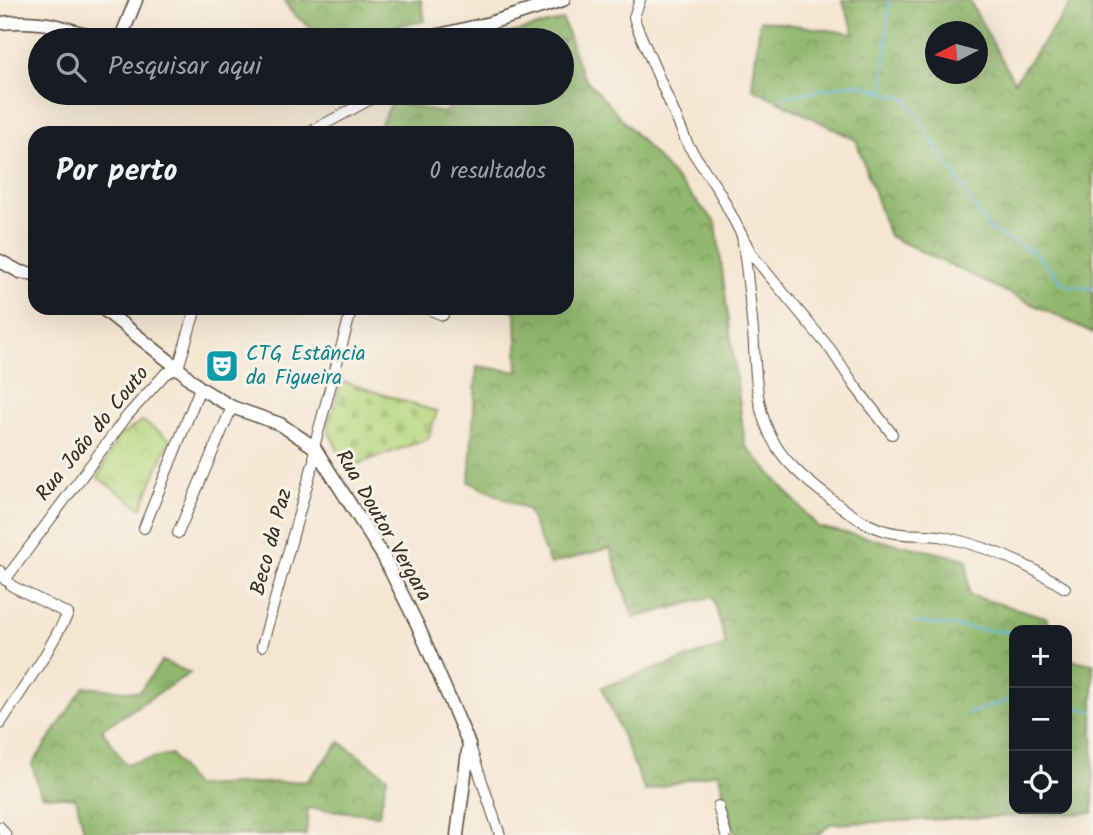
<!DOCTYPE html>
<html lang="pt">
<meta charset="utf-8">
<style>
body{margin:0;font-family:Kalam,sans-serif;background:#20242c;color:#f1f3f6}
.controls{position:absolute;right:21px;bottom:21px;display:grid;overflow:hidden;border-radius:14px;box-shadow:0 7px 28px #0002}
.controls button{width:63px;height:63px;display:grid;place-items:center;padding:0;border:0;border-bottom:2px solid #363941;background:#171b24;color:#f1f3f6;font:35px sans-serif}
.compass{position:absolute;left:925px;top:21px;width:63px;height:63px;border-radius:50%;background:#171b24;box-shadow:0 7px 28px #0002;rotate:264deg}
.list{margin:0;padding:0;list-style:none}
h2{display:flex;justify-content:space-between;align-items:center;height:91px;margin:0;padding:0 28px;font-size:30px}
h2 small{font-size:23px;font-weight:400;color:#9ea1a6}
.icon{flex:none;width:38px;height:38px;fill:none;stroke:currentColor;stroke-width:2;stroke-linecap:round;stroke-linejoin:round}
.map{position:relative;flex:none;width:1093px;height:835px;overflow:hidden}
.search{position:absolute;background:#171b24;box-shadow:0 7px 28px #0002;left:28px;top:28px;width:546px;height:77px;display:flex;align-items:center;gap:18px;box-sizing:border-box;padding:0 24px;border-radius:38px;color:#9ea1a6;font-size:26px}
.panel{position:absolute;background:#171b24;box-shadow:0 7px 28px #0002;left:28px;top:126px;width:546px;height:189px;border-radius:21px}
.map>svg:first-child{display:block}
</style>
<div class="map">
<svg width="1093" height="835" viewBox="0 0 1093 835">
<defs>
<pattern id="forest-crowns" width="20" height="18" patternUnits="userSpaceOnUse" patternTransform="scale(1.75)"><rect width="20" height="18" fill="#91b86e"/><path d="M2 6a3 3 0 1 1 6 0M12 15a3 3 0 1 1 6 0" fill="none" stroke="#78965a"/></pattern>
<pattern id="cemetery-stones" width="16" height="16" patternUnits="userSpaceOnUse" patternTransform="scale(1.75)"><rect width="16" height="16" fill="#b7d880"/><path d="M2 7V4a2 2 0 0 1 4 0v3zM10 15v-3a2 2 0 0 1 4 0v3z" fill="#9eba6e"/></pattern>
<pattern id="park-crowns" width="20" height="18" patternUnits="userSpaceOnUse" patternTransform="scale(1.75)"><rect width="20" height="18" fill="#b7d880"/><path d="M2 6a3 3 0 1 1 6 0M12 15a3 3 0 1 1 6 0" fill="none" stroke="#9eba6e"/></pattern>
</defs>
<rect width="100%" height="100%" fill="#f7f3e8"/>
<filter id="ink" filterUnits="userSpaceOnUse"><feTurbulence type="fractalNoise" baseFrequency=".0143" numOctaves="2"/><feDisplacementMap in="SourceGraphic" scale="14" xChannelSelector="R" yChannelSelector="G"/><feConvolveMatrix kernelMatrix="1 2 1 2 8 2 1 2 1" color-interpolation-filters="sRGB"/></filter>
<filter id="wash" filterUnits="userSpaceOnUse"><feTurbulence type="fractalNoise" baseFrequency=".00686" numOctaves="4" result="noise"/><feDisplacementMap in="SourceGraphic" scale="28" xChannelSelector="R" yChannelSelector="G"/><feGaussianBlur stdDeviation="1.57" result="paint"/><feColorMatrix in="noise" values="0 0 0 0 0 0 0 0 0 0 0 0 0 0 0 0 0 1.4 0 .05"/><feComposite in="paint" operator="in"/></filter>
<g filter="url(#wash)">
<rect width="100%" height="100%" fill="#f5e6d2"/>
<!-- forest -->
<g fill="url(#forest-crowns)" stroke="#667146" stroke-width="2" fill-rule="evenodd">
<polygon points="285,0 421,0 425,21 323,39 290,11"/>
<path d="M 842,0 L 969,0 L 1014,82 L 1074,0 L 1093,0 L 1093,333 L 889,236 L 856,140 L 752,88 L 760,20 L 855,34 ZM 936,32 L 978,32 L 978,74 L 936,74 Z"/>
<polygon points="563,20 582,75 716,223 745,445 818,527 967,559 969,595 1046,617 1051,630 1014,630 1014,809 1067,809 1067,659 1093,664 1093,813 830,824 818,835 735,835 718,772 645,791 602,687 726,645 713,597 633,618 610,548 550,564 528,510 469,482 477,366 518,372 516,312 508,308 567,308 567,133 391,133 380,125 392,102 444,113 460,93 562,93 562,40 500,40 504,35"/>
<polygon points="162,661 190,673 102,729 125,764 171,754 194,786 307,781 340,742 387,777 379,815 308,808 306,835 85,835 76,798 41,795 32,765 84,687 139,692"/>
</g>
<!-- cemetery -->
<polygon fill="url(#cemetery-stones)" stroke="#79814f" stroke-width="2" points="342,381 437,412 428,439 346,468 327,427"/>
<!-- park -->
<polygon fill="url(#park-crowns)" stroke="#79814f" stroke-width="2" points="142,421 170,439 141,508 98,478 117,438"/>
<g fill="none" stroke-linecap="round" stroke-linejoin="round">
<!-- stream -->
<g stroke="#6bbae5" stroke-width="2">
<polyline points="883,92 889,2"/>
<polyline points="783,97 856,83 908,100 988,229 1035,253 1065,285 1093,289"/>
<polyline points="915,622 1014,633"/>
<polyline points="1067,701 1069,706 1093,711"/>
<polyline points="967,714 1014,698"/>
</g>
</g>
</g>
<g filter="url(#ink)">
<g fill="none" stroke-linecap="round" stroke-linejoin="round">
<defs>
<g id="minor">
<polyline points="640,0 634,17 637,27 688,145 720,193 752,255 831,350 855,386 892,434"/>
<polyline points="472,40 489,24"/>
<polyline points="308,133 382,93"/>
<path d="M 742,236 C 747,268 750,299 753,331 C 756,369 754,410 775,444 C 787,465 808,482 827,496 C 845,510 864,525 886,531 C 905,537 925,533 944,537 C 987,546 1029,565 1065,588"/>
<polyline points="425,308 443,315"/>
<polyline points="144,528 200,388"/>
<polyline points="178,533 232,407"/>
<polyline points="0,571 12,586 68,614 44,657 0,724"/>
<polyline points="5,580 127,416 165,374 178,368 196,308"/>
<polyline points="262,646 314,460 314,447 352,308"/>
<polyline points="470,746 500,835"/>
<polyline points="718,806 726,835"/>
<polyline points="0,827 6,835"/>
</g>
<g id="major">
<path d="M 0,23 C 43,19 62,26 102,40"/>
<polyline points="120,40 136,0"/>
<polyline points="418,40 490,23 563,0"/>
<polyline points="0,261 20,272 35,274"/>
<polyline points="102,308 178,368 200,388 232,407 280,424 314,447 383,556 417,624 469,744 457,835"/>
</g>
</defs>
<!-- minor casing -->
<use href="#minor" stroke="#574639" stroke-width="12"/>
<!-- major casing -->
<use href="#major" stroke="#574639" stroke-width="15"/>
<!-- minor -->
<use href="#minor" stroke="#fff" stroke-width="10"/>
<!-- major -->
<use href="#major" stroke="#fff" stroke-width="12"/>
</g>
</g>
<!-- icons -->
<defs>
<symbol id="theatre-square" viewBox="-11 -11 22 22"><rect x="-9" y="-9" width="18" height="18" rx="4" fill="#0f9aa8" stroke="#f7f3e8"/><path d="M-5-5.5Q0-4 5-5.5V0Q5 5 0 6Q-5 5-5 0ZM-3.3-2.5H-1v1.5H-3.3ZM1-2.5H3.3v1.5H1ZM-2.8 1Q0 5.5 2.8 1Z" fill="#fff"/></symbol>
</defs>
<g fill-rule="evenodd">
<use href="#theatre-square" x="203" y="347" width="38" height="38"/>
</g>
<g text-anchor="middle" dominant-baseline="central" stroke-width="6" stroke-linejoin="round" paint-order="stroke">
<!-- culture labels -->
<g font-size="21" fill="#0d838f" stroke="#f7f3e8" text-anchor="start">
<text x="246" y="354">CTG Estância<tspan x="246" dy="24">da Figueira</tspan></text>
</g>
<!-- street labels -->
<g font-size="21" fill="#3b2a1e" stroke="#f7f3e8">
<text transform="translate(93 434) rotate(-51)">Rua João do Couto</text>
<text transform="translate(383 526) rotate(60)">Rua Doutor Vergara</text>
<text transform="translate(272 542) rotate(-75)">Beco da Paz</text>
</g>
</g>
</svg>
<div class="controls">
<button>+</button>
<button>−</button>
<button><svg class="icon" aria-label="locate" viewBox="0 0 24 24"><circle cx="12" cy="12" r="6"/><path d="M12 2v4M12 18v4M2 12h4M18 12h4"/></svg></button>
</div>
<svg class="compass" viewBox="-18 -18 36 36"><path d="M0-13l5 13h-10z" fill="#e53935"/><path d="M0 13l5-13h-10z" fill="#9ea1a6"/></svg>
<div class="search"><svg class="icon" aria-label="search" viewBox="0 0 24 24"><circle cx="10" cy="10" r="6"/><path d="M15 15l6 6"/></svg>Pesquisar aqui</div>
<section class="panel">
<h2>Por perto<small>0 resultados</small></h2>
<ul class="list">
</ul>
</section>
</div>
